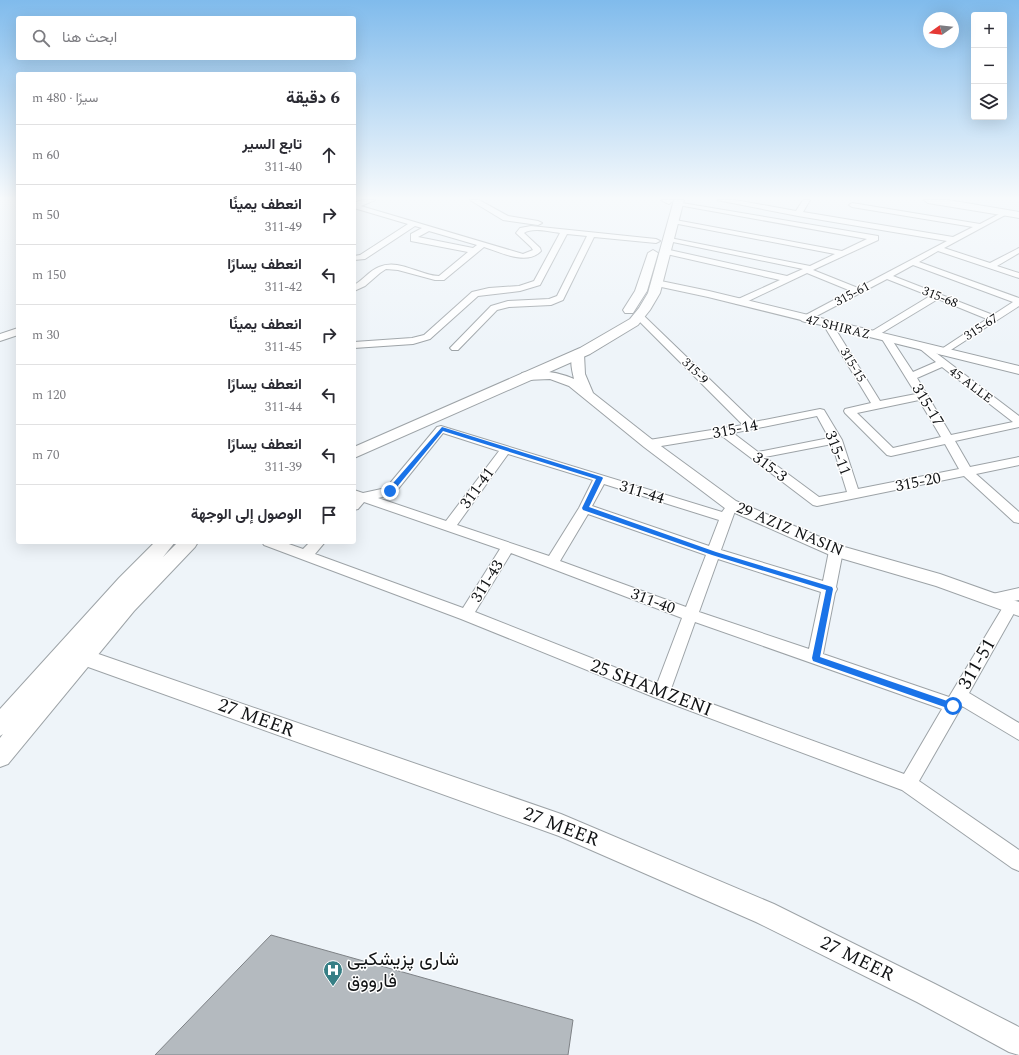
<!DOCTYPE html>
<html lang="ar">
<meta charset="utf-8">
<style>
body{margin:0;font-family:Spectral,Vazirmatn,serif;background:#f7f7f7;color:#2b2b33;direction:rtl}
.controls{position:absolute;right:12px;top:12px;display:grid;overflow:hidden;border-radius:4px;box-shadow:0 4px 16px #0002}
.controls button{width:36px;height:36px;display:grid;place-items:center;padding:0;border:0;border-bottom:1px solid #e1e1e2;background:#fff;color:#2b2b33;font:20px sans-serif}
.compass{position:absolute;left:923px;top:12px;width:36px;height:36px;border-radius:50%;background:#fff;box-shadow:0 4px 16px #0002;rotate:255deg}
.stop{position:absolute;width:12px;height:12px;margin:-9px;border:3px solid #1a73e8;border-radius:50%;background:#fff}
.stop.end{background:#1a73e8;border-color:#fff;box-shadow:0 1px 4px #0008}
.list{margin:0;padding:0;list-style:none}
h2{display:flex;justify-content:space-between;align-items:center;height:52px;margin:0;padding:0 16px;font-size:17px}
h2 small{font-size:13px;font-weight:400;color:#7c7c81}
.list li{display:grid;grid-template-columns:26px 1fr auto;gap:12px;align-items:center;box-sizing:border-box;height:60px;padding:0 16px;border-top:1px solid #e1e1e2}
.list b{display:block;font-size:15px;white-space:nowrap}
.list p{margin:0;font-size:13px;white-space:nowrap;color:#7c7c81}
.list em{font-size:13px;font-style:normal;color:#7c7c81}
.icon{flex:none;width:22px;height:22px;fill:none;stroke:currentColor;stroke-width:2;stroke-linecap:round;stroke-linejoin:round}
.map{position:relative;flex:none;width:1019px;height:1055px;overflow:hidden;direction:ltr}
.search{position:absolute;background:#fff;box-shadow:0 4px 16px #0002;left:16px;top:16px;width:340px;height:44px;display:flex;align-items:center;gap:10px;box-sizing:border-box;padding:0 14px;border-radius:4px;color:#7c7c81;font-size:15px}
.panel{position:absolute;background:#fff;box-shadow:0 4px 16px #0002;left:16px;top:72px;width:340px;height:472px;border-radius:4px;direction:rtl}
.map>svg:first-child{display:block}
</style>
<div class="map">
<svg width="1019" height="1055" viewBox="0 0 1019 1055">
<rect width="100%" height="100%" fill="#eef4f9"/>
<!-- building -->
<polygon fill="#b4babf" stroke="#7e8286" points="271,935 573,1020 568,1055 155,1055"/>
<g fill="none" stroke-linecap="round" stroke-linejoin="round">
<defs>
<g id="minor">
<polygon points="470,200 479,200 508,216 538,221 542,223 538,225 503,220"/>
<path d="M 717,200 L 735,200 L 796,211 L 803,200 L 810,200 L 803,212 L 953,237 L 973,227 L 852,207 L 849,205 L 852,203 L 980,224 L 1003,212 L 1007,212 L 1007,214 L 944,248 L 990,263 L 1019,248 L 1019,253 L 997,266 L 1019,273 L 1019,278 L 938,251 L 919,262 L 1019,298 L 1019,306 L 943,355 L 940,354 L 938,352 L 940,350 L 987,319 L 938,299 L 875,337 L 869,337 L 867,335 L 869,333 L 930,296 L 887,279 L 805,322 L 802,321 L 800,319 L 802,317 L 851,291 L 807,273 L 742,304 L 736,304 L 735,302 L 736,300 L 780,280 L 662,253 L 662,249 L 665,249 L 787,276 L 803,269 L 668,241 L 664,239 L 665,237 L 810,266 L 835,254 L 673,223 L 670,223 L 670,219 L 842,251 L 867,239 L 678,205 L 675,203 L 676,202 L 878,236 L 878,240 L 813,270 L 858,288 L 947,241 L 798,216 ZM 913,265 L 1013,302 L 993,315 L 893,276 Z"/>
<path d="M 354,204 L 523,254 L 533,250 L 531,247 L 516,233 L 520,228 L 531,226 L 656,239 L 660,241 L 656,243 L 594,237 L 563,300 L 551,305 L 509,307 L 497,310 L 458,350 L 452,350 L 450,348 L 452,346 L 491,306 L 508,301 L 549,299 L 557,296 L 587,236 L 567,234 L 540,285 L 520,291 L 478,296 L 430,339 L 413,344 L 354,348 L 354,342 L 412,338 L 424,335 L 472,292 L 489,288 L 519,286 L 534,281 L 560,233 C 550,232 533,227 524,233 L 540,248 L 541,251 C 527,266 500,252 484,247 L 444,280 L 435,280 L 398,270 L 386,269 L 380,273 L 365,286 L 354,291 L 354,285 C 363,280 369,271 379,267 C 398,258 419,275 439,276 L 468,252 L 411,241 L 411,234 L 422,228 L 415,226 L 365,259 L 354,260 L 354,256 L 360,255 L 408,224 L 354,208 ZM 429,231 L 477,245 L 473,248 L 418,237 Z"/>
<path d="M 639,313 L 642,314 L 754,422 L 820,409 L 824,410 L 842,440 L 858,489 L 959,469 L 945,444 L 891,456 L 887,455 L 845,413 L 844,411 L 845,409 L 871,403 L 823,324 L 825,322 L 831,322 L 880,401 L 916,394 L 882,339 L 884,337 L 890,337 L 913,372 L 936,362 L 919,348 L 924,345 L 927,346 L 1019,416 L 1019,427 L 955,441 L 970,467 L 1019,457 L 1019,465 L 976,474 L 1019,512 L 1019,523 L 1014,522 L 964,476 L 817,506 L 813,505 L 722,436 L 649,448 L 645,447 L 643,444 L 645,441 L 649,440 L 743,425 L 634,316 ZM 942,367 L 1013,422 L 951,435 L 917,378 ZM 919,400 L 941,437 L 893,448 L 857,413 ZM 817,416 L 829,438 L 758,452 L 733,433 ZM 832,444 L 847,492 L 819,497 L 765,457 Z"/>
<path d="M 441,426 L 722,512 L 725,508 L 729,507 L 733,508 L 735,511 L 721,550 L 823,581 L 829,551 L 831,548 L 836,546 L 841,548 L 843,551 L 836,587 L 837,589 L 835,593 L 823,654 L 949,697 L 1006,602 L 993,605 L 988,603 L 986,599 L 988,595 L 1019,588 L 1019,600 L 1013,601 L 1016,602 L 1018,606 L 969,693 L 1019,723 L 1019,740 L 962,706 L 919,781 L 1019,850 L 1019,871 L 1012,868 L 902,790 L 656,698 L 461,619 L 264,545 L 262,542 L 283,542 L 303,549 L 310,542 L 325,542 L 315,554 L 463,608 L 500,549 L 364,502 L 358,509 L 354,510 L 354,490 L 363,493 L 386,488 L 437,427 ZM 443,433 L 499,451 L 446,521 L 378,498 L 394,494 ZM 508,454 L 593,480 L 579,508 L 549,556 L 457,525 ZM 604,484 L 719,520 L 709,546 L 592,506 ZM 588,514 L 706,555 L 686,607 L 560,561 ZM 511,553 L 682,618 L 657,684 L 475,612 ZM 718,559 L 821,592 L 809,649 L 699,612 ZM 695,622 L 942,709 L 904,774 L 671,689 Z"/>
</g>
<g id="tertiary">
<polygon points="362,200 375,200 354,209 354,203"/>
<polygon points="661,200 673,200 673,201 669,204"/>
<polygon points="656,280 709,291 1019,366 1019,374 708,297 652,285 651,283"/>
<polygon points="18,328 18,335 0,341 0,334"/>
<path d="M 578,350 L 582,351 L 584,354 L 585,374 L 593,393 L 654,441 L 736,501 L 841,546 L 940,574 L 1019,602 L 1019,616 L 936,586 L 830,555 L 726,509 L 644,447 L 569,386 L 550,379 L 526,380 L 522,379 L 520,376 L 522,373 C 539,369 558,372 574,379 C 572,370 569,359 574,351 Z"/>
<polygon points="84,649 561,814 774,904 935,984 1019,1027 1019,1055 1009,1052 917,1002 756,922 559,836 77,663 74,657 77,651"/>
</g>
<g id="secondary">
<polygon points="674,200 684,200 660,293 650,310 638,325 590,354 354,458 354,447 580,348 630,319 639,308 648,293"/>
<polygon points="924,200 948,200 1019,212 1019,218 928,203"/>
<polygon points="653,250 658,253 647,291 633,313 625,313 623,310 635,291 648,253"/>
<polygon points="155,542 175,542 163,557 178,542 198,542 195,547 134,611 8,764 0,767 0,738 3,734 0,736 0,709 119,578"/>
</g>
</defs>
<!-- minor casing -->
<use href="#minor" stroke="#9da3a7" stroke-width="2"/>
<!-- tertiary casing -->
<use href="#tertiary" stroke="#9da3a7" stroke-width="2"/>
<!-- secondary casing -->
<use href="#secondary" stroke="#9da3a7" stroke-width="2"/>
<!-- minor -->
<use href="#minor" fill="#fff" fill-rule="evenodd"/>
<!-- tertiary -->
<use href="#tertiary" fill="#fff" fill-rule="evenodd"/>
<!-- secondary -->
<use href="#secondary" fill="#fff" fill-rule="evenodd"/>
</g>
<!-- sky -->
<linearGradient id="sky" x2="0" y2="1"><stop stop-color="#80bbec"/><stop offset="0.57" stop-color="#f7fafc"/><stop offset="1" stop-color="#f7fafc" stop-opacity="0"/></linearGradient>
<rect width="1019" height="348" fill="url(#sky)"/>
<!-- route -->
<polygon fill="#1a73e8" points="442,427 602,477 603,478 589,507 716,552 832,587 833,589 820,657 956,704 956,709 953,710 813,661 812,658 826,590 712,555 583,510 582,508 596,479 443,431 392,493 387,493 387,490"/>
<!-- icons -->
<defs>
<symbol id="hospital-pin" viewBox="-11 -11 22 30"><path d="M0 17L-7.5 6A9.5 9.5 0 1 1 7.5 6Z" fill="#377f85" stroke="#fff"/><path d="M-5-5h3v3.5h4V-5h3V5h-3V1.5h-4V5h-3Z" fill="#fff"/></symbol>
</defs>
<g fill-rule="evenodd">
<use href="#hospital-pin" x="322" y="959" width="22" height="30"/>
</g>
<g text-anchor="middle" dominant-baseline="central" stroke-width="3" stroke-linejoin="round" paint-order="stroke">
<!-- far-street labels -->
<g font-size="13" fill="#111315" stroke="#fff">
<text transform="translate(852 294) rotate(-28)">315-61</text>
<text transform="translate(940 297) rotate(22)">315-68</text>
<text transform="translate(838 327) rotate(14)">47 SHIRAZ</text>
<text transform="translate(981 327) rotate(-33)">315-67</text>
<text transform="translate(853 365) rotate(59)">315-15</text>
<text transform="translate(695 371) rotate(45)">315-9</text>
<text transform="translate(971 385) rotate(37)">45 ALLE</text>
</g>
<!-- street labels -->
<g font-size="16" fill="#111315" stroke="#fff">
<text transform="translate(928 405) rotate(59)">315-17</text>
<text transform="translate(735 429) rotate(-11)">315-14</text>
<text transform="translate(838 453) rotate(69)">315-11</text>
<text transform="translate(770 467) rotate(37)">315-3</text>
<text transform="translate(918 482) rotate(-11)">315-20</text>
<text transform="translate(477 488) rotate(-54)">311-41</text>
<text transform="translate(642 492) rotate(17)">311-44</text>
<text transform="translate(790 529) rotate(23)">29 AZIZ NASIN</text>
<text transform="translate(487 581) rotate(-58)">311-43</text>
<text transform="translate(653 601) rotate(21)">311-40</text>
</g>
<!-- near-street labels -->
<g font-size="19" fill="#111315" stroke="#fff">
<text transform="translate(977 664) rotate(-60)">311-51</text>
<text transform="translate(651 688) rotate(21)">25 SHAMZENI</text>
<text transform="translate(256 718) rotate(20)">27 MEER</text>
<text transform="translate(561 827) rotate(21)">27 MEER</text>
<text transform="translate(857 959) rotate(26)">27 MEER</text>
</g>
<!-- near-poi labels -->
<g font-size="19" fill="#111315" stroke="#fff" text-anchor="start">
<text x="347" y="959">شاری پزیشکیی<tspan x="347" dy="22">فارووق</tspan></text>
</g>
</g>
</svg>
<div class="controls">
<button>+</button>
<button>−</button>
<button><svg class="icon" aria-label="layers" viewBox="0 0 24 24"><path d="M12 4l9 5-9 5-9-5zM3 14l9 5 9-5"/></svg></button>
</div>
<svg class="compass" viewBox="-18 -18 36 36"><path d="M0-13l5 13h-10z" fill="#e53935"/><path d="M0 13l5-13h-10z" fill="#7c7c81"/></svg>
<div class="stop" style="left:953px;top:706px"></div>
<div class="stop end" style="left:390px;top:491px"></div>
<div class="search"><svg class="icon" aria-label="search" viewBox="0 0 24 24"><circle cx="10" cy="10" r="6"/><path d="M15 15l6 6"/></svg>ابحث هنا</div>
<section class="panel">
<h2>6 دقيقة<small>سيرًا · 480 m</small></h2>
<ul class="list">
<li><svg class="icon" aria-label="ahead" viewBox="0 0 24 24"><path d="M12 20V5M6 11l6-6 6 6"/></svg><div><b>تابع السير</b><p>311-40</p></div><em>60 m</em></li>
<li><svg class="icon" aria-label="right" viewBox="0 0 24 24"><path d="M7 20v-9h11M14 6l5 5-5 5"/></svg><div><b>انعطف يمينًا</b><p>311-49</p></div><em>50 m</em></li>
<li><svg class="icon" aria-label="left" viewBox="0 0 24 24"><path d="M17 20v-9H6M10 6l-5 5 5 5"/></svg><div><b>انعطف يسارًا</b><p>311-42</p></div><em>150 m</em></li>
<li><svg class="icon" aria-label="right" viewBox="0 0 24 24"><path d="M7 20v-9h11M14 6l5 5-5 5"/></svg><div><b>انعطف يمينًا</b><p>311-45</p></div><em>30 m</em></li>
<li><svg class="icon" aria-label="left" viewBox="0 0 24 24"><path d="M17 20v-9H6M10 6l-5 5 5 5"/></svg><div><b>انعطف يسارًا</b><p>311-44</p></div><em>120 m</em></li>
<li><svg class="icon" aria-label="left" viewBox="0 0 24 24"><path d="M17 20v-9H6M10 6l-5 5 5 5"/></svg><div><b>انعطف يسارًا</b><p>311-39</p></div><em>70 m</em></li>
<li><svg class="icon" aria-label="arrive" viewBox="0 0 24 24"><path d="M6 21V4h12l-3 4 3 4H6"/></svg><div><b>الوصول إلى الوجهة</b></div></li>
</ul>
</section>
</div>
